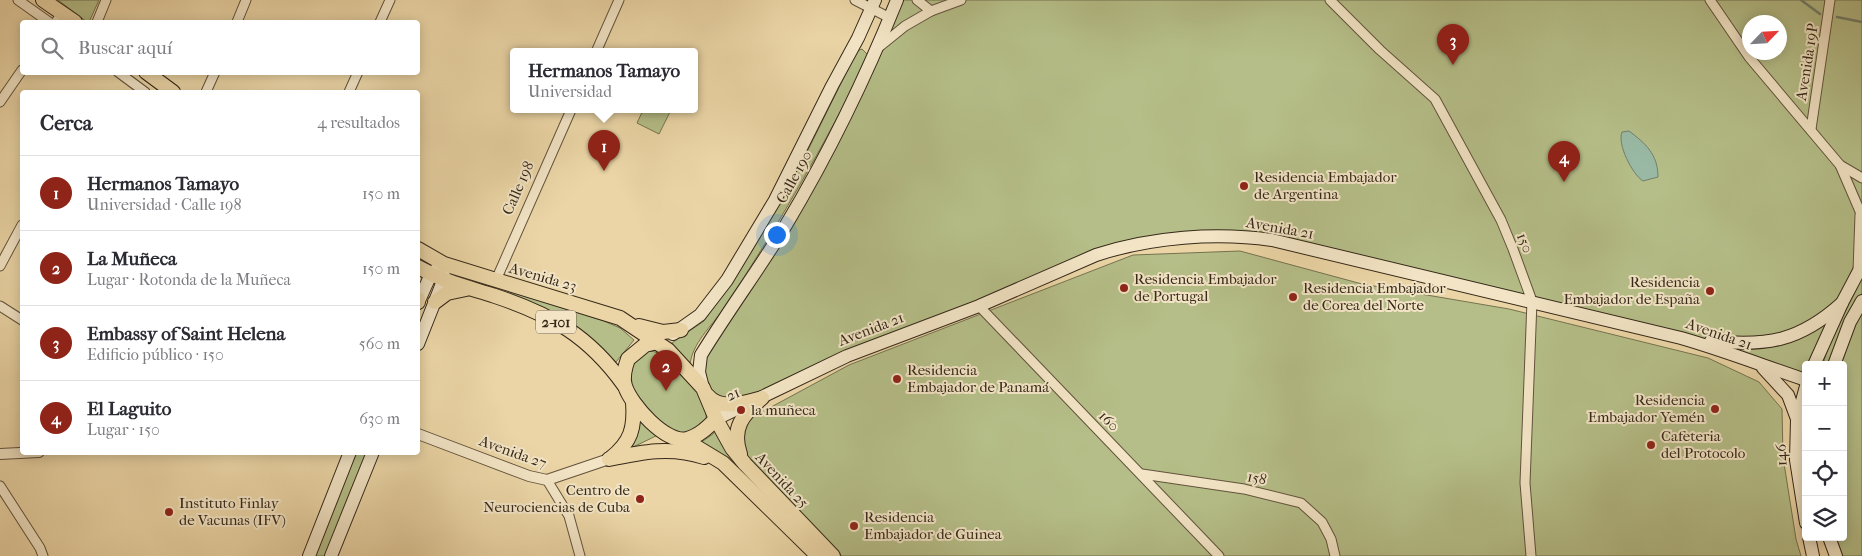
<!DOCTYPE html>
<html lang="es">
<meta charset="utf-8">
<style>
body{margin:0;font-family:"IM FELL French Canon",serif;background:#f2f2f3;color:#2b2b33}
.controls{position:absolute;right:15px;bottom:15px;display:grid;overflow:hidden;border-radius:5px;box-shadow:0 2px 12px #0003}
.controls button{width:45px;height:45px;display:grid;place-items:center;padding:0;border:0;border-bottom:1px solid #e1e1e2;background:#fff;color:#2b2b33;font:25px sans-serif}
.compass{position:absolute;left:1742px;top:15px;width:45px;height:45px;border-radius:50%;background:#fff;box-shadow:0 2px 12px #0003;rotate:65deg}
.you{position:absolute;left:776px;top:234px;width:18px;height:18px;margin:-12px;border:4px solid #fff;border-radius:50%;background:#1a73e8;box-shadow:0 0 0 8px #1a73e833}
.badge{display:grid;place-items:center;width:32px;height:32px;border-radius:50%;background:#8f2418;color:#fff;font-size:16px;font-weight:700}
.pin{position:absolute;translate:-50% -41px;filter:drop-shadow(0 1px 2px #0008)}
.pin::after{content:'';position:absolute;top:26px;width:18px;height:15px;background:inherit;clip-path:polygon(0 0,100% 0,50% 100%)}
.popup{position:absolute;left:510px;top:48px;width:188px;height:65px;box-sizing:border-box;display:grid;place-content:center;border-radius:5px;background:#fff;filter:drop-shadow(0 1px 4px #0005);font-size:16px;white-space:nowrap;color:#7c7c81}
.popup b{font-size:19px;color:#2b2b33}
.popup::after{content:'';position:absolute;left:50%;top:100%;margin-left:-10px;border:10px solid transparent;border-top-color:#fff}
.list{margin:0;padding:0;list-style:none}
h2{display:flex;justify-content:space-between;align-items:center;height:65px;margin:0;padding:0 20px;font-size:21px}
h2 small{font-size:16px;font-weight:400;color:#7c7c81}
.list li{display:grid;grid-template-columns:32px 1fr auto;gap:15px;align-items:center;box-sizing:border-box;height:75px;padding:0 20px;border-top:1px solid #e1e1e2}
.list b{display:block;font-size:19px;white-space:nowrap}
.list p{margin:0;font-size:16px;white-space:nowrap;color:#7c7c81}
.list em{font-size:16px;font-style:normal;color:#7c7c81}
.icon{flex:none;width:28px;height:28px;fill:none;stroke:currentColor;stroke-width:2;stroke-linecap:round;stroke-linejoin:round}
.map{position:relative;flex:none;width:1862px;height:556px;overflow:hidden}
.search{position:absolute;background:#fff;box-shadow:0 2px 12px #0003;left:20px;top:20px;width:400px;height:55px;display:flex;align-items:center;gap:12px;box-sizing:border-box;padding:0 18px;border-radius:5px;color:#7c7c81;font-size:19px}
.panel{position:absolute;background:#fff;box-shadow:0 2px 12px #0003;left:20px;top:90px;width:400px;height:365px;border-radius:5px}
.map>svg:first-child{display:block}
</style>
<div class="map">
<svg width="1862" height="556" viewBox="0 0 1862 556">
<rect width="100%" height="100%" fill="#ebd5a6"/>
<filter id="stains"><feTurbulence type="fractalNoise" baseFrequency=".004" numOctaves="4"/><feColorMatrix values="0 0 0 0 .2 0 0 0 0 .09 0 0 0 0 .02 0 0 0 .5 -.17"/></filter>
<radialGradient id="worn" r=".72"><stop offset=".6" stop-color="#630" stop-opacity="0"/><stop offset="1" stop-color="#630" stop-opacity=".3"/></radialGradient>
<!-- green -->
<g fill="#b5be88" stroke="#757350" fill-rule="evenodd">
<polygon points="58,0 99,0 89,22 87,22"/>
<path d="M 897,0 L 1862,0 L 1862,265 L 1814,365 L 1806,365 L 1806,380 L 1720,349 L 1245,236 L 1116,249 L 762,398 L 712,401 L 701,355 L 785,226 ZM 1750,22 L 1780,22 L 1780,52 L 1750,52 Z"/>
<path d="M 862,49 L 868,55 L 868,59 C 824,145 777,228 724,308 C 712,326 691,344 690,366 L 669,345 L 704,321 L 732,281 L 804,158 L 857,51 Z"/>
<polygon points="643,110 671,110 659,134 637,123"/>
<polygon points="1240,251 1362,284 1509,309 1708,358 1759,382 1782,409 1783,457 1796,539 1801,556 842,556 764,479 746,458 742,445 743,430 749,419 849,365 1133,255"/>
<polygon points="458,273 604,321 620,328 634,340 616,362 580,330 552,313 454,280 454,276"/>
<polygon points="1862,278 1862,293 1850,312 1830,362 1826,363 1824,360 1831,340"/>
<polygon points="1862,301 1862,556 1836,556 1829,537 1843,537 1843,365 1834,365"/>
<path d="M 649,351 C 674,352 709,395 706,420 C 702,423 696,431 691,433 C 666,443 597,377 649,351 Z"/>
<polygon points="639,418 660,434 627,450"/>
<polygon points="716,429 751,482 700,443 713,434"/>
<polygon points="356,453 368,453 326,556 315,556"/>
</g>
<!-- water -->
<path fill="#99b9a4" stroke="#717f6c" d="M 1629,131 C 1645,143 1658,154 1658,177 L 1643,181 C 1632,174 1617,144 1622,132 Z"/>
<g fill="none" stroke-linecap="round" stroke-linejoin="round">
<!-- stream -->
<g stroke="#717f6c" stroke-width="2.5">
<polyline points="1801,0 1820,14"/>
<polyline points="1837,17 1862,22"/>
</g>
<defs>
<g id="minor">
<polyline points="18,0 49,22"/>
<polyline points="855,0 890,18"/>
<polyline points="917,0 931,11"/>
<polyline points="1330,0 1380,50 1435,99 1501,220 1513,249 1532,301 1525,483 1531,556"/>
<polyline points="1710,0 1749,57 1840,165 1862,216"/>
<polyline points="56,22 62,13"/>
<polyline points="97,22 106,0"/>
<polyline points="237,22 246,0"/>
<polyline points="380,22 390,0"/>
<polyline points="879,47 905,26 931,11 961,0"/>
<polyline points="596,52 619,0"/>
<polyline points="118,72 145,92"/>
<polyline points="206,92 215,72"/>
<polyline points="349,92 358,72"/>
<polyline points="0,102 22,70"/>
<polyline points="1811,129 1830,0"/>
<polyline points="1840,165 1862,178"/>
<polyline points="0,266 22,225"/>
<polyline points="1858,271 1860,215"/>
<polyline points="496,280 571,110"/>
<polyline points="0,306 22,320"/>
<polyline points="979,306 1219,556"/>
<polyline points="1142,474 1244,489 1301,503 1322,522 1331,539 1335,556"/>
<polyline points="547,480 569,516 580,556"/>
<polyline points="0,486 40,548 43,556"/>
</g>
<g id="tertiary">
<polyline points="418,434 529,476 547,480 609,459"/>
<polyline points="0,454 39,452"/>
</g>
<g id="secondary">
<polyline points="418,303 431,274 438,268"/>
<polyline points="673,334 700,315 727,280 775,200 832,86 858,38 875,0"/>
<path d="M 1711,341 C 1767,347 1800,341 1842,303"/>
<polyline points="418,344 443,281 444,264"/>
<polyline points="1814,365 1842,303 1862,265"/>
<polyline points="1834,365 1850,322 1862,301"/>
<polyline points="1763,368 1788,395 1797,419"/>
<polyline points="1806,386 1797,420 1796,460 1806,523"/>
<path d="M 703,388 L 699,372 L 701,355 C 728,311 759,269 786,225 C 829,153 866,77 897,0"/>
<path d="M 716,419 L 847,356 L 979,306 L 1096,255 C 1151,237 1216,232 1272,240 L 1681,338 C 1723,350 1764,366 1806,380"/>
<polyline points="1809,537 1813,556"/>
<polyline points="1829,537 1836,556"/>
<polyline points="309,556 350,452"/>
<polyline points="331,556 373,452"/>
</g>
<g id="primary">
<polyline points="43,0 75,22"/>
<polyline points="146,72 173,92"/>
<polyline points="418,249 444,264 620,318 668,350 703,388 716,419 732,448 745,464 833,556"/>
<path d="M 418,267 C 444,282 467,287 495,296 C 552,315 589,336 624,385"/>
<polyline points="418,299 418,302"/>
<polyline points="435,302 447,293 466,289"/>
<polyline points="639,326 663,332 681,330"/>
<path d="M 657,342 L 645,345 L 628,359 C 625,367 622,377 625,386 C 631,405 666,444 687,439 C 699,436 708,427 716,419"/>
<path d="M 707,395 C 720,411 742,403 759,399"/>
<polyline points="685,440 723,463 818,556"/>
<path d="M 740,454 C 731,428 743,414 762,398"/>
<path d="M 611,458 C 631,442 635,428 633,402"/>
<path d="M 609,459 C 642,452 671,446 704,457"/>
</g>
</defs>
<!-- minor casing -->
<use href="#minor" stroke="#62533c" stroke-width="11"/>
<!-- tertiary casing -->
<use href="#tertiary" stroke="#62533c" stroke-width="12"/>
<!-- secondary casing -->
<use href="#secondary" stroke="#352819" stroke-width="14"/>
<!-- primary casing -->
<use href="#primary" stroke="#352819" stroke-width="16"/>
<!-- minor -->
<use href="#minor" stroke="#f2e4c5" stroke-width="9"/>
<!-- tertiary -->
<use href="#tertiary" stroke="#f2e4c5" stroke-width="10"/>
<!-- secondary -->
<use href="#secondary" stroke="#f2e4c5" stroke-width="12"/>
<!-- primary -->
<use href="#primary" stroke="#ebd5a6" stroke-width="14"/>
</g>
<!-- markers -->
<g fill="#8f2418" stroke="#f2e4c5" stroke-width="2">
<circle cx="1244" cy="186" r="5"/>
<circle cx="1124" cy="288" r="5"/>
<circle cx="1710" cy="291" r="5"/>
<circle cx="1293" cy="297" r="5"/>
<circle cx="897" cy="379" r="5"/>
<circle cx="1715" cy="409" r="5"/>
<circle cx="741" cy="410" r="5"/>
<circle cx="1651" cy="445" r="5"/>
<circle cx="640" cy="499" r="5"/>
<circle cx="169" cy="512" r="5"/>
<circle cx="854" cy="526" r="5"/>
</g>
<g text-anchor="middle" dominant-baseline="central" stroke-width="4" stroke-linejoin="round" paint-order="stroke">
<!-- shield labels -->
<rect fill="#f2e4c5" stroke="#6e604d" stroke-width="1" x="536" y="310.5" width="40" height="23" rx="4"/>
<g font-size="14" font-weight="bold" fill="#352819">
<text x="556" y="322">2-101</text>
</g>
<!-- street labels -->
<g font-size="15" fill="#352819" stroke="#f2e4c5">
<text transform="translate(1807 62) rotate(-81)">Avenida 19P</text>
<text transform="translate(794 177) rotate(-61)">Calle 190</text>
<text transform="translate(518 188) rotate(-66)">Calle 198</text>
<text transform="translate(1280 228) rotate(10)">Avenida 21</text>
<text transform="translate(1525 243) rotate(68)">150</text>
<text transform="translate(543 277) rotate(16)">Avenida 23</text>
<text transform="translate(871 329) rotate(-21)">Avenida 21</text>
<text transform="translate(1719 334) rotate(19)">Avenida 21</text>
<text transform="translate(733 394) rotate(-24)">21</text>
<text transform="translate(1109 421) rotate(46)">160</text>
<text transform="translate(513 452) rotate(20)">Avenida 27</text>
<text transform="translate(1781 455) rotate(-92)">146</text>
<text transform="translate(1257 478) rotate(12)">158</text>
<text transform="translate(782 480) rotate(47)">Avenida 25</text>
</g>
<!-- poi labels -->
<g font-size="15" fill="#352819" stroke="#f2e4c5" text-anchor="start">
<text x="1254" y="177">Residencia Embajador<tspan x="1254" dy="17">de Argentina</tspan></text>
<text x="1134" y="279">Residencia Embajador<tspan x="1134" dy="17">de Portugal</tspan></text>
<text x="1700" y="282" text-anchor="end">Residencia<tspan x="1700" dy="17">Embajador de España</tspan></text>
<text x="1303" y="288">Residencia Embajador<tspan x="1303" dy="17">de Corea del Norte</tspan></text>
<text x="907" y="370">Residencia<tspan x="907" dy="17">Embajador de Panamá</tspan></text>
<text x="1705" y="400" text-anchor="end">Residencia<tspan x="1705" dy="17">Embajador Yemén</tspan></text>
<text x="751" y="410">la muñeca</text>
<text x="1661" y="436">Cafeteria<tspan x="1661" dy="17">del Protocolo</tspan></text>
<text x="630" y="490" text-anchor="end">Centro de<tspan x="630" dy="17">Neurociencias de Cuba</tspan></text>
<text x="179" y="503">Instituto Finlay<tspan x="179" dy="17">de Vacunas (IFV)</tspan></text>
<text x="864" y="517">Residencia<tspan x="864" dy="17">Embajador de Guinea</tspan></text>
</g>
</g>
<rect width="100%" height="100%" filter="url(#stains)"/>
<rect width="100%" height="100%" fill="url(#worn)"/>
</svg>
<div class="controls">
<button>+</button>
<button>−</button>
<button><svg class="icon" aria-label="locate" viewBox="0 0 24 24"><circle cx="12" cy="12" r="6"/><path d="M12 2v4M12 18v4M2 12h4M18 12h4"/></svg></button>
<button><svg class="icon" aria-label="layers" viewBox="0 0 24 24"><path d="M12 4l9 5-9 5-9-5zM3 14l9 5 9-5"/></svg></button>
</div>
<svg class="compass" viewBox="-18 -18 36 36"><path d="M0-13l5 13h-10z" fill="#e53935"/><path d="M0 13l5-13h-10z" fill="#7c7c81"/></svg>
<div class="you"></div>
<div class="pin badge" style="left:604px;top:171px">1</div>
<div class="popup"><b>Hermanos Tamayo</b>Universidad</div>
<div class="pin badge" style="left:666px;top:391px">2</div>
<div class="pin badge" style="left:1453px;top:65px">3</div>
<div class="pin badge" style="left:1564px;top:182px">4</div>
<div class="search"><svg class="icon" aria-label="search" viewBox="0 0 24 24"><circle cx="10" cy="10" r="6"/><path d="M15 15l6 6"/></svg>Buscar aquí</div>
<section class="panel">
<h2>Cerca<small>4 resultados</small></h2>
<ul class="list">
<li><span class="badge">1</span><div><b>Hermanos Tamayo</b><p>Universidad · Calle 198</p></div><em>150 m</em></li>
<li><span class="badge">2</span><div><b>La Muñeca</b><p>Lugar · Rotonda de la Muñeca</p></div><em>150 m</em></li>
<li><span class="badge">3</span><div><b>Embassy of Saint Helena</b><p>Edificio público · 150</p></div><em>560 m</em></li>
<li><span class="badge">4</span><div><b>El Laguito</b><p>Lugar · 150</p></div><em>630 m</em></li>
</ul>
</section>
</div>
